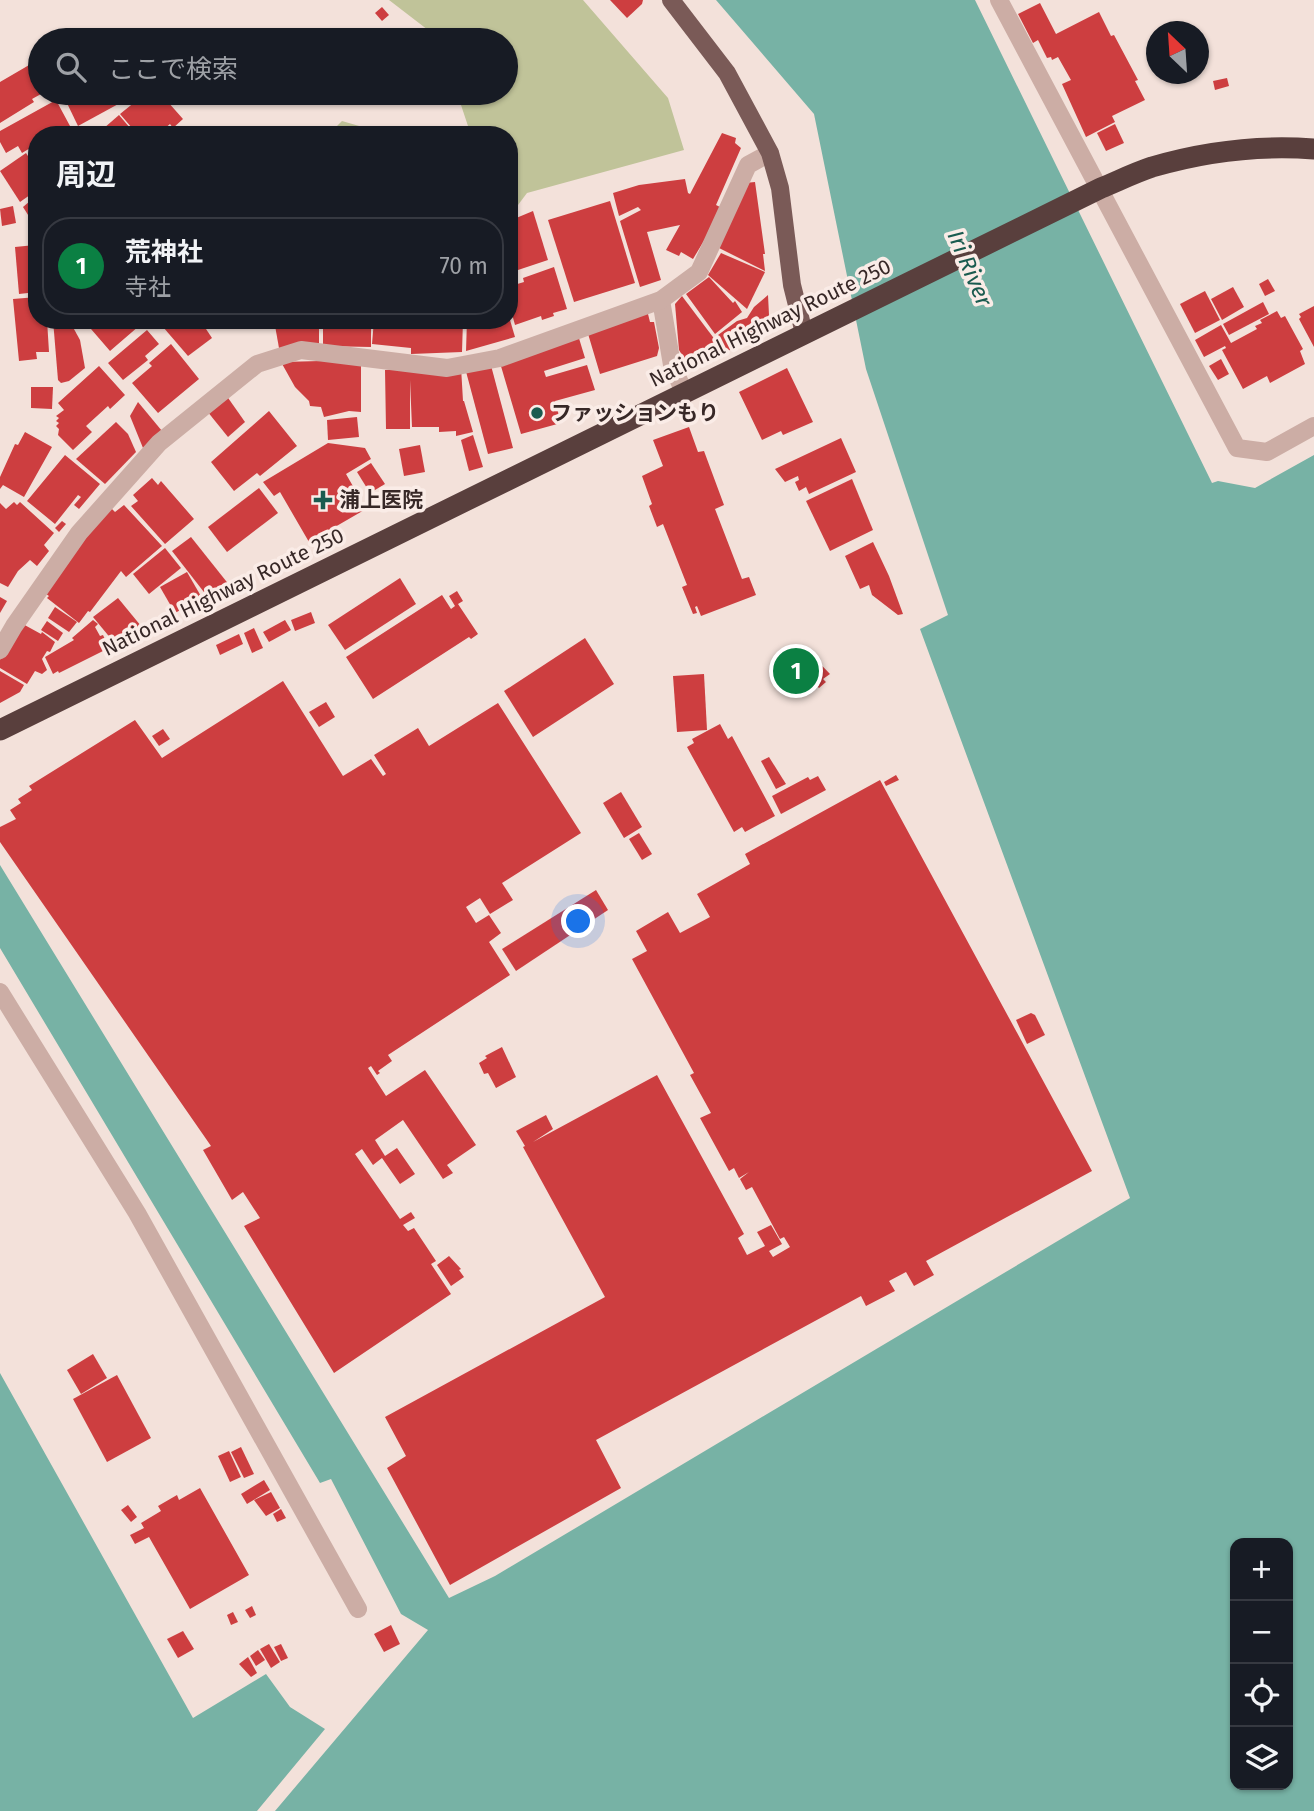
<!DOCTYPE html>
<html lang="ja">
<meta charset="utf-8">
<style>
body{margin:0;font-family:"Fira Sans","Noto Sans JP",sans-serif;background:#20242c;color:#f1f3f6}
.controls{position:absolute;right:21px;bottom:21px;display:grid;overflow:hidden;border-radius:14px;box-shadow:0 2px 5px #0004}
.controls button{width:63px;height:63px;display:grid;place-items:center;padding:0;border:0;border-bottom:2px solid #363941;background:#171b24;color:#f1f3f6;font:35px sans-serif}
.compass{position:absolute;left:1146px;top:21px;width:63px;height:63px;border-radius:50%;background:#171b24;box-shadow:0 2px 5px #0004;rotate:335deg}
.you{position:absolute;left:579px;top:922px;width:24px;height:24px;margin:-18px;border:5px solid #fff;border-radius:50%;background:#1a73e8;box-shadow:0 0 0 10px #1a73e833}
.badge{display:grid;place-items:center;width:46px;height:46px;border-radius:50%;background:#0b8043;color:#fff;font-size:23px;font-weight:700}
.pin{position:absolute;translate:-50% -50%;border:4px solid #fff;box-shadow:0 2px 7px #0006}
.list{margin:0;padding:0;list-style:none}
h2{display:flex;justify-content:space-between;align-items:center;height:91px;margin:0;padding:0 28px;font-size:30px}
h2 small{font-size:23px;font-weight:400;color:#9ea1a6}
.list li{display:grid;grid-template-columns:46px 1fr auto;gap:21px;align-items:center;box-sizing:border-box;height:98px;margin:0 14px 14px;padding:0 14px;border:2px solid #363941;border-radius:28px}
.list b{display:block;font-size:26px;white-space:nowrap}
.list p{margin:0;font-size:23px;white-space:nowrap;color:#9ea1a6}
.list em{font-size:23px;font-style:normal;color:#9ea1a6}
.icon{flex:none;width:38px;height:38px;fill:none;stroke:currentColor;stroke-width:2;stroke-linecap:round;stroke-linejoin:round}
.map{position:relative;flex:none;width:1314px;height:1811px;overflow:hidden}
.search{position:absolute;background:#171b24;box-shadow:0 2px 5px #0004;left:28px;top:28px;width:490px;height:77px;display:flex;align-items:center;gap:18px;box-sizing:border-box;padding:0 24px;border-radius:38px;color:#9ea1a6;font-size:26px}
.panel{position:absolute;background:#171b24;box-shadow:0 2px 5px #0004;left:28px;top:126px;width:490px;height:203px;border-radius:28px}
.map>svg:first-child{display:block}
</style>
<div class="map">
<svg width="1314" height="1811" viewBox="0 0 1314 1811">
<rect width="100%" height="100%" fill="#f3e1da"/>
<!-- green -->
<g fill="#c0c399">
<polygon points="389,0 583,0 668,98 684,150 527,193 509,217 509,135 471,135 457,93 506,93 506,40 441,40"/>
<polygon points="342,121 390,135 328,135"/>
</g>
<!-- water -->
<g fill="#77b2a5" fill-rule="evenodd">
<path d="M 716,0 L 975,0 L 1212,483 L 1218,481 L 1255,488 L 1314,455 L 1314,1811 L 275,1811 L 428,1630 L 401,1614 L 331,1479 L 320,1483 L 0,948 L 0,865 L 449,1598 L 495,1576 L 1130,1198 L 920,629 L 948,615 L 866,369 L 814,114 ZM 1235,1543 L 1288,1543 L 1288,1785 L 1235,1785 Z"/>
<polygon points="0,1373 193,1718 266,1674 290,1707 325,1729 257,1811 0,1811"/>
</g>
<!-- building -->
<g fill="#cd3e40">
<polygon points="610,0 643,0 642,4 627,18"/>
<polygon points="1040,3 1056,34 1099,12 1111,36 1114,35 1138,80 1135,81 1145,100 1112,116 1115,122 1086,137 1062,84 1071,80 1058,57 1052,60 1051,57 1047,58 1038,40 1033,43 1018,14"/>
<polygon points="382,7 389,15 382,21 375,13"/>
<polygon points="36,61 40,68 40,85 36,87 41,94 32,99 34,102 0,123 0,82"/>
<polygon points="1227,78 1229,86 1215,90 1213,81"/>
<polygon points="77,93 117,93 122,102 78,126 65,99"/>
<polygon points="146,93 160,93 183,119 173,128 170,124 157,135 138,135 120,114"/>
<polygon points="56,100 70,126 54,135 37,135 37,144 22,153 18,146 6,153 0,142 0,131"/>
<polygon points="119,115 136,135 96,135"/>
<polygon points="1115,124 1124,143 1106,151 1097,133"/>
<polygon points="183,128 188,135 174,135"/>
<polygon points="722,133 736,138 735,143 741,148 716,205 720,207 705,239 693,259 681,252 679,256 666,250 680,225 647,232 661,280 640,287 620,221 641,210 638,207 619,216 613,193 639,185 685,179 688,193 690,194"/>
<polygon points="26,153 37,170 37,190 20,202 0,171"/>
<polygon points="755,182 765,254 763,254 765,271 719,248 745,183"/>
<polygon points="37,195 37,229 23,207"/>
<polygon points="610,201 635,283 574,302 548,220"/>
<polygon points="13,206 16,223 2,226 0,209"/>
<polygon points="533,211 548,260 509,273 509,221"/>
<polygon points="35,245 37,292 19,294 15,247"/>
<polygon points="721,253 765,272 747,309 708,275"/>
<polygon points="554,267 567,309 553,313 554,316 542,320 541,316 515,325 509,303 509,283 513,282 514,285 524,282 523,278"/>
<polygon points="709,277 733,303 735,301 742,312 715,334 686,294"/>
<polygon points="1268,279 1275,291 1265,296 1259,284"/>
<polygon points="1233,287 1244,307 1222,320 1211,299"/>
<polygon points="1205,291 1220,320 1195,333 1180,304"/>
<polygon points="768,295 769,315 757,336 726,352 718,335 737,321 747,318 754,307"/>
<polygon points="682,296 725,353 691,369 679,350 675,304"/>
<polygon points="37,297 37,320 47,320 49,352 36,352 37,359 19,361 13,299"/>
<polygon points="1263,302 1269,314 1229,335 1223,324"/>
<polygon points="1314,306 1314,347 1299,319 1301,317 1299,314"/>
<polygon points="647,310 650,322 654,322 659,348 657,356 600,374 586,327"/>
<polygon points="1277,311 1281,318 1285,316 1303,349 1300,351 1305,364 1270,383 1267,376 1243,389 1222,350 1226,348 1225,346 1204,357 1195,340 1221,325 1231,343 1257,329 1255,326 1262,323 1260,320"/>
<polygon points="53,320 69,320 80,340 85,368 69,381 61,383 58,380"/>
<polygon points="92,320 134,320 139,326 110,351 91,329 96,325"/>
<polygon points="157,320 200,320 212,338 188,356"/>
<polygon points="274,320 319,320 319,346 279,348"/>
<polygon points="323,320 371,320 371,347 323,346"/>
<polygon points="374,320 463,320 462,352 411,354 411,348 372,344"/>
<polygon points="467,320 510,320 515,337 466,351"/>
<polygon points="147,330 159,344 145,356 148,360 123,380 108,363"/>
<polygon points="578,335 585,358 544,371 546,377 587,365 595,390 555,401 561,423 521,434 498,356"/>
<polygon points="171,344 199,379 158,413 132,383 152,366 149,363"/>
<polygon points="489,358 513,448 488,454 464,364"/>
<polygon points="1221,359 1229,374 1218,380 1209,366"/>
<polygon points="361,360 361,412 349,411 324,417 321,407 310,406 309,401 295,387 281,362"/>
<polygon points="99,366 125,395 110,409 108,406 86,426 92,432 73,450 58,435 59,429 56,426 59,423 56,421 59,418 56,416 64,410 58,403"/>
<polygon points="461,367 463,401 464,401 473,432 456,436 456,431 439,432 439,427 412,427 410,380 410,429 386,429 385,370"/>
<polygon points="787,368 813,422 783,435 781,431 762,440 739,392"/>
<polygon points="31,387 53,387 52,409 31,408"/>
<polygon points="226,395 245,422 228,437 207,411"/>
<polygon points="138,402 162,431 143,448 130,416"/>
<polygon points="269,411 297,446 260,476 257,473 234,491 211,462"/>
<polygon points="357,417 359,437 328,440 327,420"/>
<polygon points="116,422 128,434 136,452 105,484 76,459"/>
<polygon points="689,427 698,452 704,451 724,505 715,509 742,579 749,577 756,595 701,616 697,606 695,607 697,613 693,614 682,587 687,585 663,524 657,527 649,506 652,504 642,476 663,466 653,440"/>
<polygon points="25,432 52,447 24,497 3,485 0,489 0,477 15,444 18,445"/>
<polygon points="473,435 483,467 469,471 461,440"/>
<polygon points="841,438 856,472 809,494 806,487 799,491 795,482 799,480 798,476 785,482 775,469"/>
<polygon points="328,443 365,448 371,459 346,474 366,509 309,542 280,492 274,496 263,482"/>
<polygon points="420,445 425,472 404,476 399,449"/>
<polygon points="65,455 100,484 79,509 74,505 81,497 78,495 55,524 27,501"/>
<polygon points="371,463 385,484 370,493 357,472"/>
<polygon points="152,478 158,485 161,481 194,519 165,544 131,506 138,501 133,495"/>
<polygon points="852,479 873,530 830,551 806,501"/>
<polygon points="259,488 278,513 227,552 208,527"/>
<polygon points="14,502 17,505 20,502 54,533 44,545 49,551 37,566 30,560 18,571 8,587 0,583 0,503 6,509"/>
<polygon points="124,505 162,546 126,577 121,571 90,612 88,611 79,623 47,598 49,596 39,589 111,508 115,512"/>
<polygon points="62,521 66,524 59,532 55,528"/>
<polygon points="191,537 230,586 207,596 172,551"/>
<polygon points="873,542 889,576 903,614 898,615 872,595 869,585 860,589 845,556"/>
<polygon points="165,548 181,568 149,594 133,574"/>
<polygon points="187,572 202,598 175,613 160,587"/>
<polygon points="400,578 416,604 345,650 328,625"/>
<polygon points="457,591 463,601 458,604 478,634 471,639 469,637 373,699 346,657 442,595 451,609 455,606 449,596"/>
<polygon points="0,597 7,601 0,613"/>
<polygon points="118,598 141,626 117,646 93,617"/>
<polygon points="55,607 77,622 69,632 48,618"/>
<polygon points="311,612 315,623 295,631 291,620"/>
<polygon points="93,620 98,624 95,627 100,636 103,635 109,648 59,673 58,671 53,674 45,657 74,640 72,638"/>
<polygon points="285,620 291,630 269,642 263,632"/>
<polygon points="47,621 63,633 58,641 41,630"/>
<polygon points="21,623 41,634 42,632 55,642 50,652 47,651 42,659 47,670 42,674 35,671 27,684 0,668 0,660"/>
<polygon points="254,628 263,648 252,653 244,633"/>
<polygon points="239,634 243,644 220,655 216,645"/>
<polygon points="585,638 614,684 533,737 504,691"/>
<polygon points="803,646 830,674 823,679 826,682 819,688 816,685 809,691 794,675 798,672 787,660"/>
<polygon points="0,671 24,685 20,692 0,703"/>
<polygon points="704,674 707,730 677,732 673,676"/>
<polygon points="283,681 343,776 371,759 383,776 386,774 374,755 418,728 429,746 498,703 581,833 502,883 513,900 490,914 480,898 466,907 476,923 489,915 501,933 489,942 510,975 388,1055 392,1061 378,1071 380,1073 377,1075 371,1066 368,1068 386,1096 425,1070 476,1145 447,1165 453,1173 443,1179 403,1120 375,1140 385,1156 397,1148 415,1174 400,1184 382,1158 373,1165 362,1149 355,1154 400,1219 411,1212 415,1218 403,1225 408,1231 414,1228 436,1261 431,1264 451,1294 334,1373 244,1226 260,1218 243,1192 232,1200 203,1150 211,1146 0,842 0,827 16,819 10,810 21,803 18,799 32,790 29,786 135,720 162,758"/>
<polygon points="326,702 335,717 319,727 309,712"/>
<polygon points="720,724 728,739 732,736 775,816 745,832 742,827 734,832 687,747 694,743 692,739"/>
<polygon points="163,729 170,739 159,746 152,736"/>
<polygon points="769,757 786,784 776,789 761,761"/>
<polygon points="896,775 899,780 886,786 884,782"/>
<polygon points="818,776 826,790 781,814 772,796 808,777 810,780"/>
<polygon points="880,780 1092,1171 926,1261 934,1275 914,1286 906,1272 889,1281 895,1291 866,1306 861,1296 596,1440 621,1488 450,1585 387,1468 406,1456 385,1417 605,1297 523,1147 525,1146 516,1131 546,1115 553,1129 533,1142 657,1075 744,1234 738,1238 747,1255 765,1246 757,1232 771,1225 782,1244 769,1251 773,1257 790,1247 784,1237 780,1239 752,1187 746,1190 740,1179 749,1172 739,1178 734,1168 729,1171 700,1118 711,1113 690,1075 694,1073 632,959 647,951 636,931 668,912 680,933 710,917 697,894 750,864 745,854"/>
<polygon points="621,792 642,827 624,838 603,803"/>
<polygon points="639,833 652,854 642,860 629,839"/>
<polygon points="596,890 608,910 516,971 502,949"/>
<polygon points="1031,1013 1035,1015 1045,1035 1027,1044 1016,1020"/>
<polygon points="502,1047 516,1077 496,1088 488,1073 484,1074 479,1063 487,1058 485,1056"/>
<polygon points="449,1256 461,1269 459,1270 464,1277 451,1286 437,1265"/>
<polygon points="93,1354 107,1378 81,1394 67,1370"/>
<polygon points="117,1375 151,1438 107,1462 73,1399"/>
<polygon points="241,1447 254,1474 244,1478 231,1452"/>
<polygon points="229,1451 241,1477 230,1482 218,1456"/>
<polygon points="264,1480 270,1490 247,1504 241,1494"/>
<polygon points="200,1488 249,1575 190,1609 149,1537 135,1544 130,1535 144,1528 141,1523 161,1511 158,1506 177,1495 179,1500"/>
<polygon points="271,1492 280,1508 266,1516 254,1500"/>
<polygon points="128,1505 137,1517 131,1522 121,1510"/>
<polygon points="281,1509 286,1518 277,1522 273,1514"/>
<polygon points="252,1606 256,1615 250,1618 245,1610"/>
<polygon points="233,1612 238,1622 231,1625 227,1615"/>
<polygon points="391,1625 400,1644 384,1652 374,1634"/>
<polygon points="183,1631 194,1649 178,1658 167,1639"/>
<polygon points="269,1644 280,1662 271,1668 260,1649"/>
<polygon points="281,1644 288,1658 281,1661 274,1647"/>
<polygon points="258,1650 265,1660 256,1666 250,1656"/>
<polygon points="248,1657 257,1673 251,1677 239,1664"/>
</g>
<g fill="none" stroke-linecap="round" stroke-linejoin="round">
<!-- minor -->
<g stroke="#ccada5" stroke-width="18">
<polyline points="999,0 1237,448 1267,452 1314,426"/>
<polyline points="661,300 672,365 684,392"/>
<polyline points="0,650 14,626 79,533 159,443 257,364 301,350 447,368 500,358 661,300 699,272 748,165 770,153"/>
<polyline points="0,992 137,1213 358,1609"/>
</g>
<!-- major -->
<polyline stroke="#7a5a57" stroke-width="18" points="671,0 727,73 770,153 780,188 792,285 804,333"/>
<!-- highway -->
<path stroke="#593f3d" stroke-width="21" d="M 0,730 L 1101,188 C 1118,181 1134,173 1152,167 C 1203,152 1260,145 1314,149"/>
</g>
<!-- markers -->
<g fill="#1a5b4f" stroke="#faece7" stroke-width="2.5">
<circle cx="537" cy="413" r="7"/>
<path d="M319.5 489.5h7v7h7v7h-7v7h-7v-7h-7v-7h7z"/>
</g>
<g text-anchor="middle" dominant-baseline="central" stroke-width="7" stroke-linejoin="round" paint-order="stroke">
<!-- street labels -->
<g font-size="21" fill="#372827" stroke="#faece7">
<text transform="translate(770 323) rotate(-26)">National Highway Route 250</text>
<text transform="translate(223 592) rotate(-26)">National Highway Route 250</text>
</g>
<!-- poi labels -->
<g font-size="21" font-weight="bold" fill="#372827" stroke="#faece7" text-anchor="start">
<text x="551" y="413">ファッションもり</text>
<text x="339" y="500">浦上医院</text>
</g>
<!-- water labels -->
<g font-size="23" font-style="italic" fill="#1a5b4f" stroke="#faece7">
<text transform="translate(970 268) rotate(67)">Iri River</text>
</g>
</g>
</svg>
<div class="controls">
<button>+</button>
<button>−</button>
<button><svg class="icon" aria-label="locate" viewBox="0 0 24 24"><circle cx="12" cy="12" r="6"/><path d="M12 2v4M12 18v4M2 12h4M18 12h4"/></svg></button>
<button><svg class="icon" aria-label="layers" viewBox="0 0 24 24"><path d="M12 4l9 5-9 5-9-5zM3 14l9 5 9-5"/></svg></button>
</div>
<svg class="compass" viewBox="-18 -18 36 36"><path d="M0-13l5 13h-10z" fill="#e53935"/><path d="M0 13l5-13h-10z" fill="#9ea1a6"/></svg>
<div class="you"></div>
<div class="pin badge" style="left:796px;top:671px">1</div>
<div class="search"><svg class="icon" aria-label="search" viewBox="0 0 24 24"><circle cx="10" cy="10" r="6"/><path d="M15 15l6 6"/></svg>ここで検索</div>
<section class="panel">
<h2>周辺<small></small></h2>
<ul class="list">
<li><span class="badge">1</span><div><b>荒神社</b><p>寺社</p></div><em>70 m</em></li>
</ul>
</section>
</div>
